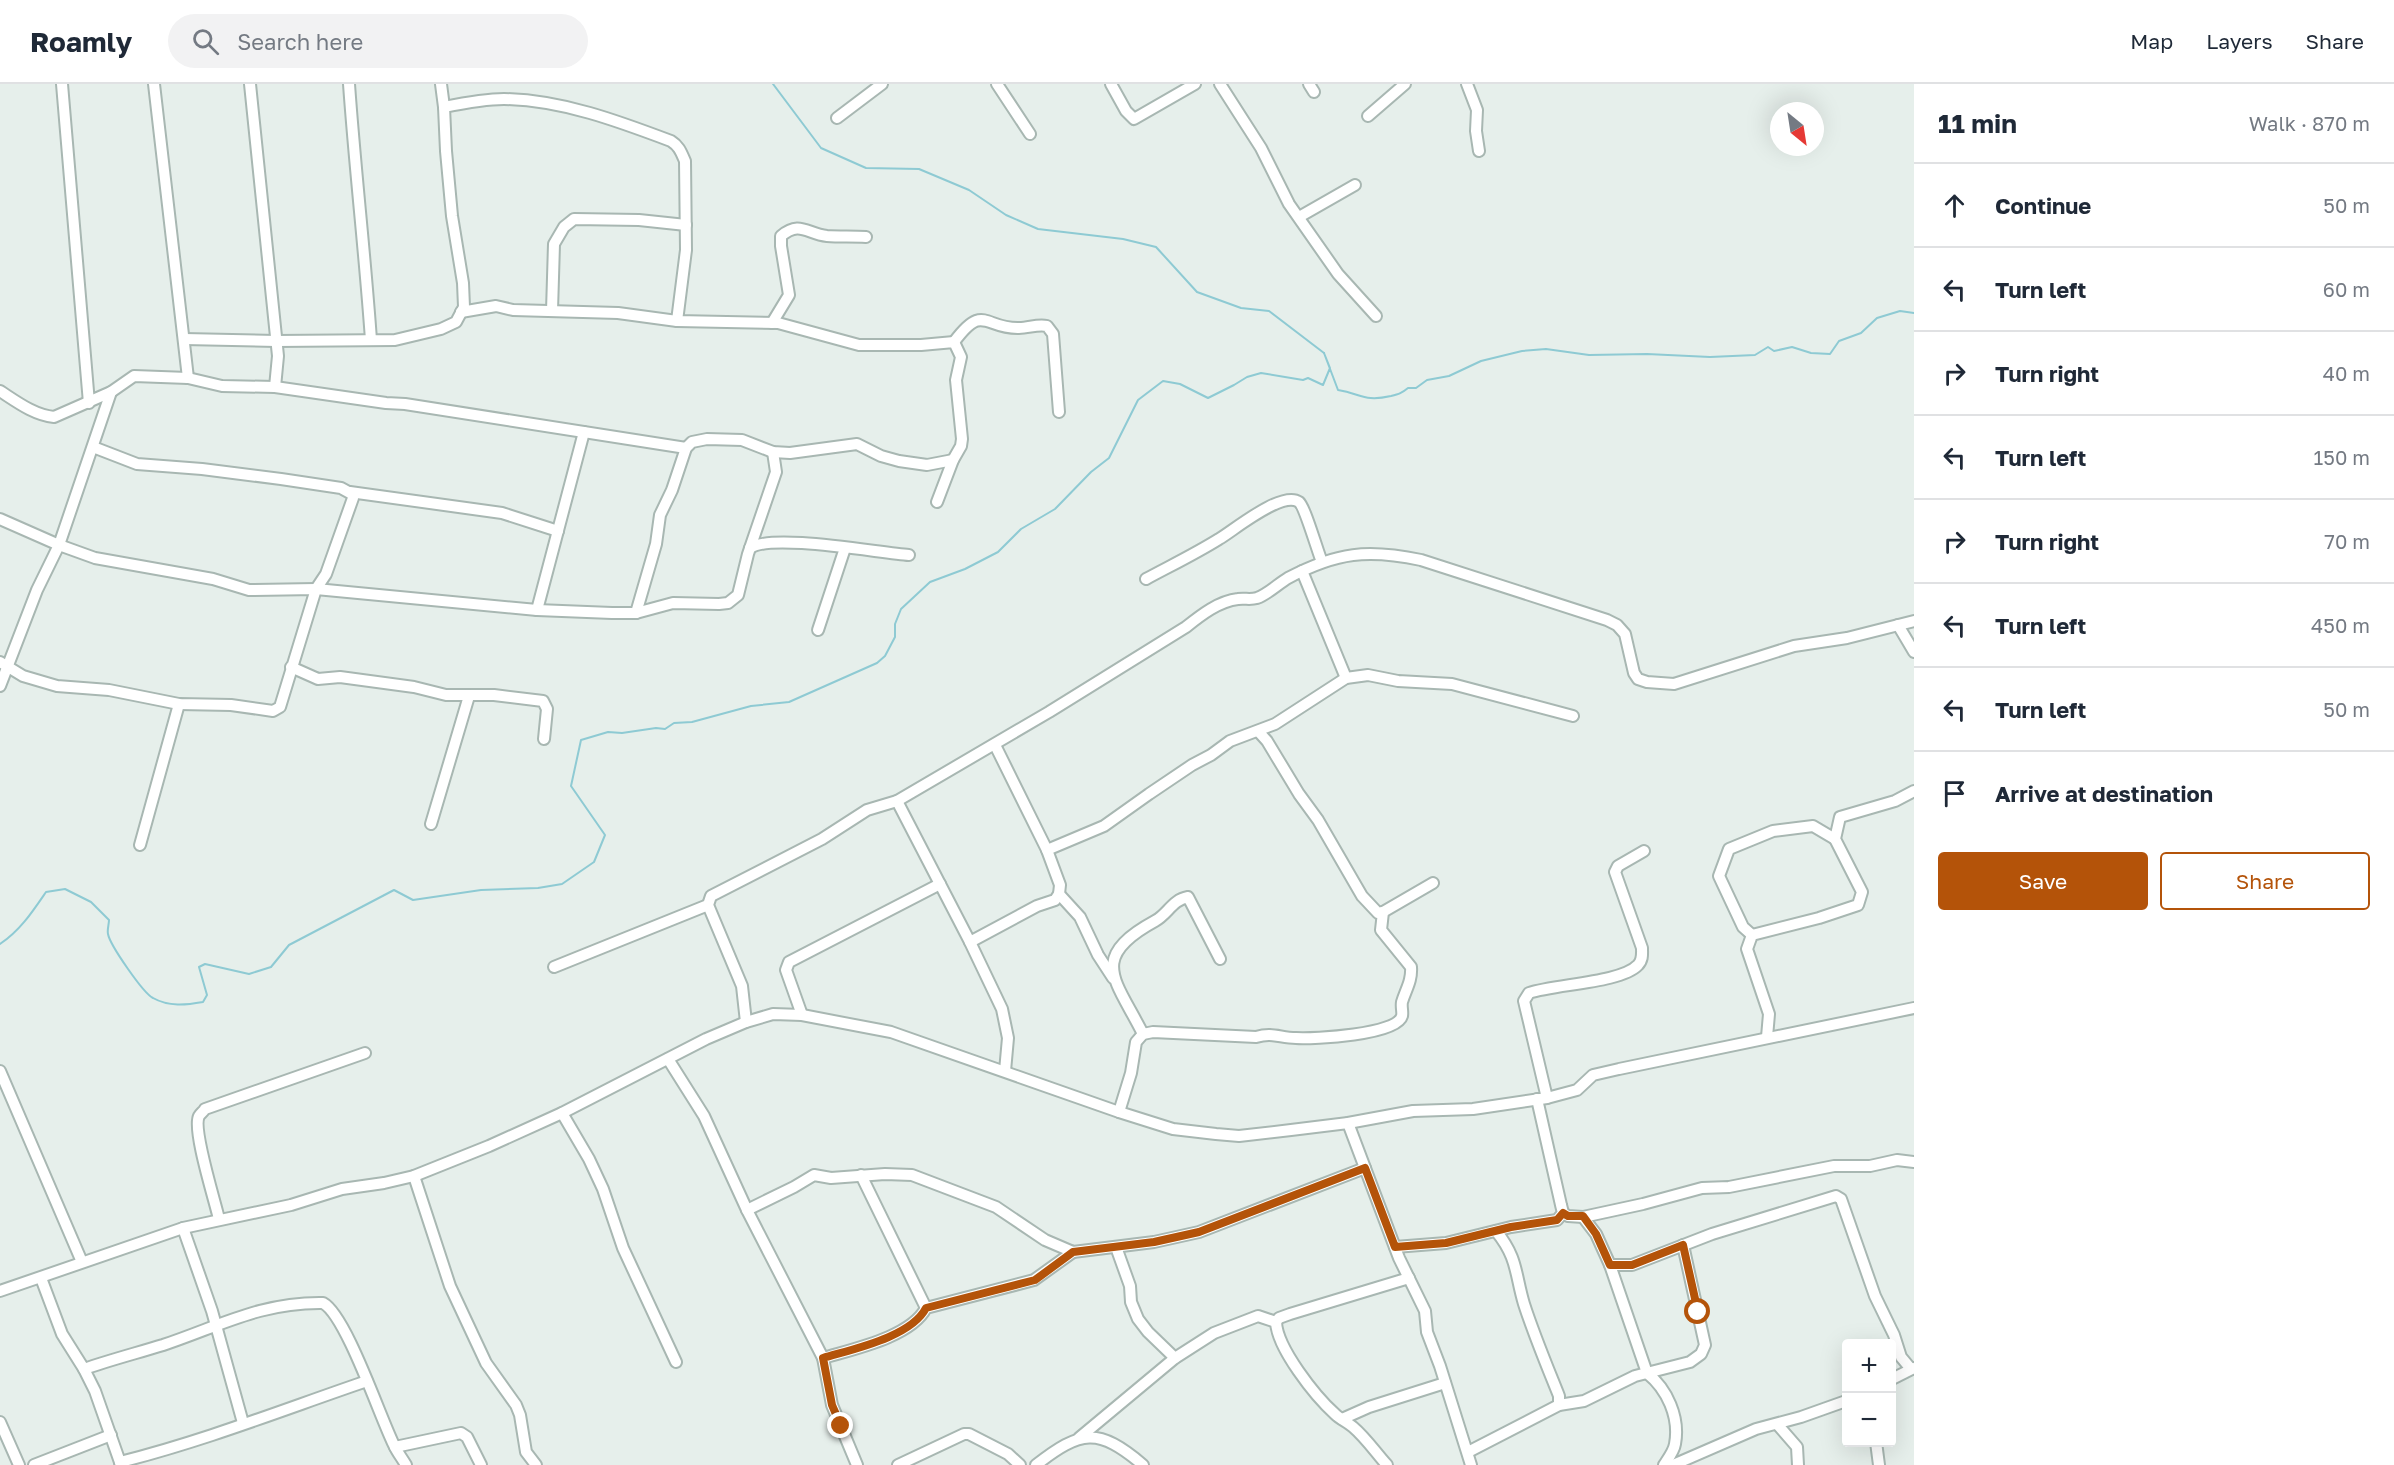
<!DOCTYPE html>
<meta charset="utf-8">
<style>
body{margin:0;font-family:"Golos Text",sans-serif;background:#f2f2f3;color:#1f2937}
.controls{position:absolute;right:18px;bottom:18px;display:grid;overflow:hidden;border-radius:6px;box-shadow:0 6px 24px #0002}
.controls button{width:54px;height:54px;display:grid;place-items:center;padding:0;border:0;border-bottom:2px solid #e0e1e3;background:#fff;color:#1f2937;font:30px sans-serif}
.compass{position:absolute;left:1770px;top:18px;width:54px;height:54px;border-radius:50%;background:#fff;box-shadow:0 6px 24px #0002;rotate:150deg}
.stop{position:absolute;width:18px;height:18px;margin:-14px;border:4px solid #b45309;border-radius:50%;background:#fff}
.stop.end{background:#b45309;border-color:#fff;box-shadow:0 2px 6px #0008}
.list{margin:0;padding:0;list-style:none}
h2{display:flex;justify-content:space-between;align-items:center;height:78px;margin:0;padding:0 24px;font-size:26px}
h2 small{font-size:20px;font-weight:400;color:#747a83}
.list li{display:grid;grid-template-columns:39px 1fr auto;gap:18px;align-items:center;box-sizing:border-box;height:84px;padding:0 24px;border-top:2px solid #e0e1e3}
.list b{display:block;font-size:22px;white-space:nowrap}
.list em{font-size:20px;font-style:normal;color:#747a83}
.actions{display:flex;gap:12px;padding:18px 24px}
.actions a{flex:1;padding:14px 0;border:2px solid #b45309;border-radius:6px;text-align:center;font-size:21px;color:#b45309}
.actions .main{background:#b45309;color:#fff}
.icon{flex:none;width:33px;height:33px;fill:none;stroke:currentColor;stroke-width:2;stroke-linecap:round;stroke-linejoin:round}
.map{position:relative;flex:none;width:1914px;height:1381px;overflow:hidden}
header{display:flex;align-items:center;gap:36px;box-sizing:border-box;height:84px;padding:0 30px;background:#fff;border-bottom:2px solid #e0e1e3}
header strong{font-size:28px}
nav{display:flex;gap:33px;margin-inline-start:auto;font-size:21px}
.search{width:420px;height:54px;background:#f2f2f3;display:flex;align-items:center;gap:15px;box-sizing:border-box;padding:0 21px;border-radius:33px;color:#747a83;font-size:22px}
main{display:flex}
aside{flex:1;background:#fff}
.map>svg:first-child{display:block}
</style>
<header>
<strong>Roamly</strong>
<div class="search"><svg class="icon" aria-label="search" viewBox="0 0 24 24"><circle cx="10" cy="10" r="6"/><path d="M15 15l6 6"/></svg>Search here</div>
<nav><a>Map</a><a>Layers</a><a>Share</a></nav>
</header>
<main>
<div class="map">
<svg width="1914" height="1381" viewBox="0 0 1914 1381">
<rect width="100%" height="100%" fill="#e6efeb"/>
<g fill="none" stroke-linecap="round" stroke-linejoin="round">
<!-- stream -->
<g stroke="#8ecad3" stroke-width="2">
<polyline points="773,0 821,64 866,84 919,85 969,106 1006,131 1038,145 1123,155 1156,163 1197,208 1241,224 1269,227 1324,269"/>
<path d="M 0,860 C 20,847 33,827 46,808 L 65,805 L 91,818 L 109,836 C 109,840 107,846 108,850 C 110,861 143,909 153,914 C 169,923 186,921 203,918 L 207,911 L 199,883 L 205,880 L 249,890 L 271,883 L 289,861 L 394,806 L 413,816 L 481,806 L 538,804 L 562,800 L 594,778 L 605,751 L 571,702 L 581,656 L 608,648 L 622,649 L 656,644 L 665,645 L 674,639 L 692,638 L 751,622 L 789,618 L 877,579 L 885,572 L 895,553 L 895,540 L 901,525 L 930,498 L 965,485 L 998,468 L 1021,445 L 1055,425 L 1091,388 L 1109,374 L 1138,316 L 1163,297 L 1180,300 L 1208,314 L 1234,301 L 1247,293 L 1261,289 L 1303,296 L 1308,294 L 1323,301 L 1330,284 L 1324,269 L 1338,306 C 1362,310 1364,318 1391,312 C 1399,310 1402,309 1408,304 L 1416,304 L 1427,296 L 1449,292 L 1481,277 L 1522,267 L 1546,265 L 1589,271 L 1647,270 L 1710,273 L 1755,271 L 1768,263 L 1774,267 L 1792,263 L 1811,269 L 1830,270 L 1839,257 L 1861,249 L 1877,234 L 1900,227 L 1914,229"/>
</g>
<defs>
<g id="minor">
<polyline points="62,0 89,319"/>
<polyline points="154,0 188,294"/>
<polyline points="250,0 278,272 275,303"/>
<path d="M 349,0 C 355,85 365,170 371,256"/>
<polyline points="441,0 444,23"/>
<polyline points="997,0 1030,50"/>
<polyline points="1111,0 1126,27 1134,35 1195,0"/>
<polyline points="1220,0 1261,64 1289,120 1338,190 1376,232"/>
<polyline points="1309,0 1314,8"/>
<polyline points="1467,0 1477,26 1476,47 1479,67"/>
<polyline points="1368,32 1405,0"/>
<polyline points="837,34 882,0"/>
<polyline points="1299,133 1355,101"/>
<polyline points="552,227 554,160 564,143 574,135 639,136 686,141"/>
<polyline points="461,228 496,222 513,226 618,229 677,237"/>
<path d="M 772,239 L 789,211 L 781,162 L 781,152 C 800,136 807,150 827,152 C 840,153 853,152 866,153"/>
<path d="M 184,255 L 276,257 L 395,256 L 441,245 L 456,238 L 464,223 L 463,199 L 452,132 L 446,67 L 444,23 C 464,19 484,15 504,15 C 562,16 618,37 671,57 C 679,62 681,68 685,77 L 686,166 L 677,237 L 778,239 L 859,261 L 921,261 L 954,258 L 961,273 L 956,296 L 962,355 L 961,362 L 953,376 L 937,418"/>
<path d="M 954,258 C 984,218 984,245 1019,244 C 1029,244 1037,240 1047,242 L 1053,250 L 1059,328"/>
<path d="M 0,307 C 17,318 34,331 54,333 L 111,308 L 134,292 L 188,294 L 222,302 L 275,303 L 386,319 L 405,320 L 686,364"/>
<polyline points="350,408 502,429 558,447"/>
<polyline points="0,435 59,461 95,474 213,495 249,506 316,505 537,526 612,529 636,529 673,519 719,520 728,519 738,511 748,470 776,388 773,368"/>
<path d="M 750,464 C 772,449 879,469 909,471"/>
<polyline points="1302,487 1346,594"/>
<path d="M 1146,495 C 1170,482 1195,470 1219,455 C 1233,447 1282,406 1299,418 C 1305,423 1318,469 1322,478"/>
<polyline points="537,526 584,348"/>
<polyline points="636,529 656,460 660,431 672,406 686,364 692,358 707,355 742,356 773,368 790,369 857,360 881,372 899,377 927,381 953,376"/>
<polyline points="1898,541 1914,568"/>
<polyline points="818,546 845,464"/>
<polyline points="0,578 23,592 57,602 109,606 179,620 231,621 273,627 280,623 316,505 326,490 353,414 352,410 341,404 281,395 202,385 137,380 93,363"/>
<polyline points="291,583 318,595 340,593 414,603 446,611 494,611 543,617 547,625 544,655"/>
<polyline points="0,602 37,506 59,461 111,308"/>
<polyline points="1258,647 1267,657 1299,710 1318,736 1362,812 1378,829 1383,828 1433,799"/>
<polyline points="897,717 970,858 1002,925 1008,954 1005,987"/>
<polyline points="431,740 469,612"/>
<polyline points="140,761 179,620"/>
<polyline points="1047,766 1104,742 1149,710 1192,681 1211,671 1230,657 1275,640 1346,594 1368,591 1398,597 1452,600 1573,632"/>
<polyline points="1059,810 1080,833 1098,871 1113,894"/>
<polyline points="1752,851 1743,843 1719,792 1729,765 1773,747 1813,742 1835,755"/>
<polyline points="970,858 1037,822 1055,816 1059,810 1060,801 1047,766 995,661"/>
<polyline points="554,883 708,821"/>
<polyline points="802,931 786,886 789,878 940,800"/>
<path d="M 746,938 L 742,902 L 708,821 L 711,812 L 822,755 L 867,726 L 897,717 L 1049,628 L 1186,543 C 1201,531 1219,517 1238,515 C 1245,514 1250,516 1257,514 C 1268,510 1278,500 1288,494 C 1337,468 1368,465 1421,476 L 1607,536 L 1617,541 L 1625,550 L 1634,589 L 1638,595 L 1647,598 L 1674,600 L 1794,562 L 1847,554 L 1914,537"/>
<path d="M 1143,950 C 1116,896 1087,874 1155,837 C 1168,830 1172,816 1188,813 L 1220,875"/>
<polyline points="1767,953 1769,930 1747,865 1752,851 1819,834 1858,821 1862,808 1835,755 1840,733 1895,717 1914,707"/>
<polyline points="668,975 704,1032 747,1126 823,1274 832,1321 857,1381"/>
<polyline points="0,987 82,1178"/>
<path d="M 1547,1014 L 1524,917 L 1529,909 C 1555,900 1621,899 1638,881 C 1643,876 1642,870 1642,864 L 1615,788 L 1618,782 L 1644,767"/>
<path d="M 1119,1028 L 1131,989 L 1136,958 L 1143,950 L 1153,948 L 1256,953 C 1273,948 1280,954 1296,954 C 1314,955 1397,951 1402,932 C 1403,928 1401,923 1402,918 C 1406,905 1412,897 1411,883 L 1381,846 L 1383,828"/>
<polyline points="562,1029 589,1075 603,1105 623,1164 676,1278"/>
<polyline points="1348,1039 1399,1174 1425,1227 1427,1248 1440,1282 1471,1381"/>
<polyline points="861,1091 926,1224"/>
<polyline points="414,1092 450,1202 486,1279 516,1321 520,1331 526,1368 536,1381"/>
<polyline points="747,1126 794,1103 814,1091 831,1094 885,1090 912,1091 996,1123 1045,1156 1073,1168 1154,1158 1199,1148 1365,1084"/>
<polyline points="1563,1129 1568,1132 1583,1133 1643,1120 1702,1104 1729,1103 1834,1082 1870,1082 1897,1076 1914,1078"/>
<polyline points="1583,1133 1596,1150 1610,1181 1632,1181 1712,1150 1836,1112 1841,1115 1875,1212 1894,1251 1901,1273 1911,1285"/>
<path d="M 219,1135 C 215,1117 192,1045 199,1032 C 199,1031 205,1026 205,1025 L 365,969"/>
<polyline points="183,1144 212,1227 243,1339"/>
<path d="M 1496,1147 C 1518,1174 1515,1190 1524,1220 C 1534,1251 1547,1282 1559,1312 L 1559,1321"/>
<polyline points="1116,1163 1130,1202 1131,1218 1138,1235 1148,1248 1175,1274"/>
<polyline points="1395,1163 1446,1159 1511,1143 1557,1136 1563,1129 1561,1121 1537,1015"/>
<path d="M 1610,1181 L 1647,1289 C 1667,1305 1680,1333 1675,1360 C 1674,1367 1668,1375 1664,1381"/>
<polyline points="41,1194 62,1250 84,1285"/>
<polyline points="0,1207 183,1144 291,1121 342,1105 384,1099 414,1092 489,1062 562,1029 706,955 746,938 773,930 802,931 891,948 1119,1028 1173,1045 1216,1050 1239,1052 1291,1046 1348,1039 1413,1027 1473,1025 1547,1014 1577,1006 1593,991 1619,985 1914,924"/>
<path d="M 823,1274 C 853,1265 911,1253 926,1224 L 1034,1196 L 1073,1168"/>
<polyline points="1892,1295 1914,1284"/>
<polyline points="1342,1335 1369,1323 1445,1299"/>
<polyline points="0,1338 19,1381"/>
<polyline points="1777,1340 1797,1363 1798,1381"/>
<polyline points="1079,1354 1175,1274 1214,1249 1258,1232 1276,1238"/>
<polyline points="1876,1358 1879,1381"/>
<polyline points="395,1363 461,1349 467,1353 481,1381"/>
<polyline points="1468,1368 1559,1321 1584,1317 1635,1292 1690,1278 1701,1270 1705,1261 1683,1161"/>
<path d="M 120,1378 C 204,1357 285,1325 367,1297"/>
<polyline points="34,1381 111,1351"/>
<path d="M 121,1381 L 95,1307 L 84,1285 C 110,1276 137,1269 163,1261 C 220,1242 261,1218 323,1219 C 346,1231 380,1333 394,1361 C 397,1368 402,1374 406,1381"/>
<polyline points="898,1381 964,1350 969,1350 1008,1370 1020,1381"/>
<path d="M 1036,1381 C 1081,1346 1098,1343 1143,1381"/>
<path d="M 1387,1381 C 1376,1369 1366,1354 1353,1343 C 1347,1338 1340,1335 1335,1330 C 1315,1312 1277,1264 1276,1238 L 1279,1234 L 1290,1230 L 1409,1194"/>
<polyline points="1673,1381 1756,1345 1801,1333 1846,1317"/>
</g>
</defs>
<!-- minor casing -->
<use href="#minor" stroke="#a8b7b2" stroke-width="14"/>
<!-- minor -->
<use href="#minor" stroke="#fff" stroke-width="10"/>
</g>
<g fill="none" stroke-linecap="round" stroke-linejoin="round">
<!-- route -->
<path stroke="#b45309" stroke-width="8" d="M 841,1342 L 832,1321 L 823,1274 C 853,1265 911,1253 926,1224 L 1035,1196 L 1073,1168 L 1154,1158 L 1199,1148 L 1365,1084 L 1395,1163 L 1446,1159 L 1511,1143 L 1557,1136 L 1563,1129 L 1568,1132 L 1583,1132 L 1596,1150 L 1610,1181 L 1632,1181 L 1683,1161 L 1698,1228"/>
</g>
</svg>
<div class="controls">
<button>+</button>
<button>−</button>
</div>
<svg class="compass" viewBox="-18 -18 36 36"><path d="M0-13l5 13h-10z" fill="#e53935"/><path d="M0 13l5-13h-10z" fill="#747a83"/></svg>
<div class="stop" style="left:1698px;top:1228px"></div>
<div class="stop end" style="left:841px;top:1342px"></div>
</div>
<aside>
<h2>11 min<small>Walk · 870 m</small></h2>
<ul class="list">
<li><svg class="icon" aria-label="ahead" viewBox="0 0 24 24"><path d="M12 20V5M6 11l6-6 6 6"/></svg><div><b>Continue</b></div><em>50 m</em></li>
<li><svg class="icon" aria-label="left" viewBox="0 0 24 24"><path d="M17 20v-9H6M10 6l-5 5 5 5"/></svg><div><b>Turn left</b></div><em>60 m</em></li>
<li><svg class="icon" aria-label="right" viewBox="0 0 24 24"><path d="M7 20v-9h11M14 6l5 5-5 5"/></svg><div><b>Turn right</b></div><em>40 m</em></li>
<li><svg class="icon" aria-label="left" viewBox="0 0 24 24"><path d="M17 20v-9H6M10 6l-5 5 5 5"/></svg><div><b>Turn left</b></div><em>150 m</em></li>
<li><svg class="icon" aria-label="right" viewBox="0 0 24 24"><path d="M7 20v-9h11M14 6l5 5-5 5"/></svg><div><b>Turn right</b></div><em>70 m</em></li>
<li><svg class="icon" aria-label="left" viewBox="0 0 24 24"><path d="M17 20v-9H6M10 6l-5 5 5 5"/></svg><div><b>Turn left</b></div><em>450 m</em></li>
<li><svg class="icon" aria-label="left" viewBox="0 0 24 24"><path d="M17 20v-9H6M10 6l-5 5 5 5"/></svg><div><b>Turn left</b></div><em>50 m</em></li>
<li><svg class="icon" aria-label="arrive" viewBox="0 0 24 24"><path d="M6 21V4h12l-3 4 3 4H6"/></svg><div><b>Arrive at destination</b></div></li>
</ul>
<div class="actions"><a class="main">Save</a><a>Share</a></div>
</aside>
</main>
